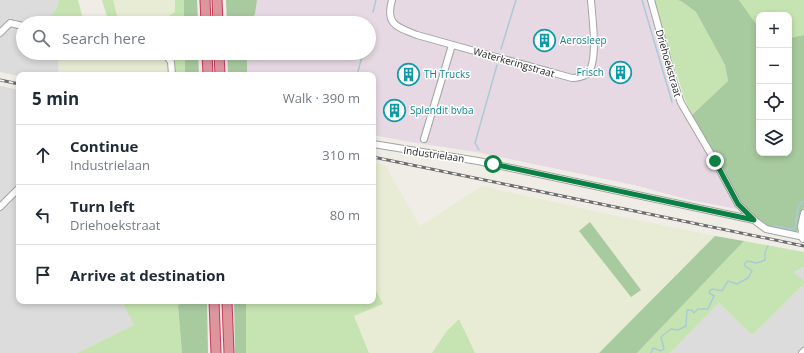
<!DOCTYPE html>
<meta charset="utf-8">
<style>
body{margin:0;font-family:"Open Sans",sans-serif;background:#f2f2f3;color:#1f2937}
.controls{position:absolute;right:12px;top:12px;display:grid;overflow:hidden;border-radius:8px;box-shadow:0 2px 6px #0003}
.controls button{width:36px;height:36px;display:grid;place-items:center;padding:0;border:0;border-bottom:1px solid #e0e1e3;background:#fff;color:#1f2937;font:20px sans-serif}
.stop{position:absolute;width:12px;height:12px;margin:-9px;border:3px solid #0b8043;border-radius:50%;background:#fff}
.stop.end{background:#0b8043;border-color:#fff;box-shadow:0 1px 4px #0008}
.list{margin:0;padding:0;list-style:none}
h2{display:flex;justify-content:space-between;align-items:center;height:52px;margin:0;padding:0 16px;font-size:17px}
h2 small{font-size:13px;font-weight:400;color:#747a83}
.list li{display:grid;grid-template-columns:26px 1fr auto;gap:12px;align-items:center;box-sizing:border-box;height:60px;padding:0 16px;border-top:1px solid #e0e1e3}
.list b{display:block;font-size:15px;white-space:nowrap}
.list p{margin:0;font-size:13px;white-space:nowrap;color:#747a83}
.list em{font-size:13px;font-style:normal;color:#747a83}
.icon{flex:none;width:22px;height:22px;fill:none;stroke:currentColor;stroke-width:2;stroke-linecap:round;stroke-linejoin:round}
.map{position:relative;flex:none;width:804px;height:353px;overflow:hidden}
.search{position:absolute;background:#fff;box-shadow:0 2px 6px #0003;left:16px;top:16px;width:360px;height:44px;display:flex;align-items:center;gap:10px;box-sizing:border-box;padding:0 14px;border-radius:22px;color:#747a83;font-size:15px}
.panel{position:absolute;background:#fff;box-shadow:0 2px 6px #0003;left:16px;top:72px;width:360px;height:232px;border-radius:8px}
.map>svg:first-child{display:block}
</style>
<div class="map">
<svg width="804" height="353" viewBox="0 0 804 353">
<rect width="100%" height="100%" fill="#efede6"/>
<!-- residential -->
<g fill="#dddcdc">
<polygon points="0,0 59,0 59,3 53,13 44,23 23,23 23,53 58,53 59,75 19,75 19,76 0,72"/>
<polygon points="0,86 19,90 19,270 17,276 19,277 19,301 122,301 135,325 77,353 0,353"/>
<polygon points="804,267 804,281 794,272"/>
<polygon points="804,284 804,353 670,353 719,303 752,335"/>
</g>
<!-- industrial -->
<polygon fill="#e7d9e3" points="257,0 649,0 679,105 705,148 737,209 690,200 634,185 476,152 416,143 373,135 373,75 247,75 247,53 369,53 369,23 250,23 255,14"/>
<!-- farmland -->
<g fill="#e8ecd4">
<polygon points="113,0 175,0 175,12 158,23 119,23"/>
<polygon points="58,53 141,53 166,59 168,63 169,75 59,75"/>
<polygon points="373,163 385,165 420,226 482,186 608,214 715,236 599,353 475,353 459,319 446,332 432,353 369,353 354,316 383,304 373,285"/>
</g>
<!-- grass -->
<g fill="#c6e4b1">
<path d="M 59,0 L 78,0 L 84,23 L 44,23 C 50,16 58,9 59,0 Z"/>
<polygon points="102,0 113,0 119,23 109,23"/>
<polygon points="175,0 184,0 184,23 158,23 175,12"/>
<polygon points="653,0 676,0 681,1 696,12 725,65 728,81 692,115 685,100"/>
<polygon points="739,0 804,0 804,35 789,38 789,15 759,15 759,28"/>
<path d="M 169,53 L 185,53 L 185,75 L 175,75 C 175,67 176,58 169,53 Z"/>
<polygon points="744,241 804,252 804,267 794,272 804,281 804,284 752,335 719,303 670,353 637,353"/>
<polygon points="373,285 383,304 354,316 369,353 246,353 246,301 373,301"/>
<polygon points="122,301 187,301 178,305 182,353 77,353 134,325"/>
<polygon points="459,319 475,353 432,353 446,332"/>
</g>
<!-- forest -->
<g fill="#a8ca9f">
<polygon points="184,0 197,0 198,23 184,23"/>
<polygon points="226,0 257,0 255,14 250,23 227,23"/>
<polygon points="676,0 739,0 759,28 759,153 789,153 789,38 804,35 804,207 800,216 799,230 794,233 768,228 751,215 742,204 692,115 728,81 725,65 696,12 681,1"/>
<polygon points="185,53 198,53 199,75 185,75"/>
<polygon points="227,53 247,53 247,75 228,75"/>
<polygon points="590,222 641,290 631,297 579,231"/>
<polygon points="715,236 744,241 637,353 599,353"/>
<polygon points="187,301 207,301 208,353 182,353 178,305"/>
<polygon points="234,301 246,301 246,353 235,353"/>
</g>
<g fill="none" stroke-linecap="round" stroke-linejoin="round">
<!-- stream -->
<g stroke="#abcad8" stroke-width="1.5">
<polyline points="642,0 672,102"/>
<polyline points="373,12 376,0"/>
<polyline points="369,33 370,29"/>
<polyline points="501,49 516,0"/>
<polyline points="357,75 363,53"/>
<polyline points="479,150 475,143 497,65"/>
<path d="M 772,228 L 774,226 C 781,226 787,231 794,228 C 799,219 794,206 804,201"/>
<polyline points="651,353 653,348 661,351 664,349 661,337 671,329 678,330 686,326 687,310 692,310 694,313 698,309 708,309 714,296 709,293 710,290 713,289 722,291 728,281 737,284 748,278 752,271 745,266 745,263 747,261 757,263 765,260 765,252 768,246"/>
</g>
<defs>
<g id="minor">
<path d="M 392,0 C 385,25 397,27 417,35 L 572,78 C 577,78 582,77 587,74 C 599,63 592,16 591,0"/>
<polyline points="651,0 674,83 681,103 715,161 738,204 754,220 766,229 804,237"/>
<polyline points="0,33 10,23 23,26"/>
<polyline points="158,53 166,55 171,62 172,75"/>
<polyline points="424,139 452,45"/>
<polyline points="373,144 478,161 754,220"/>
<polyline points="0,207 19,188"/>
<polyline points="803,239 801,226 804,213"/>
<polyline points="802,353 804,351"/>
</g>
<g id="highway">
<polyline points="205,0 206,23"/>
<polyline points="217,0 218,23"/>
<polyline points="207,53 208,75"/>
<polyline points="219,53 220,75"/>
<polyline points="214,301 216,353"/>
<polyline points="227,301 229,353"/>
</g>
</defs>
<!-- minor casing -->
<use href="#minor" stroke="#a3a3a3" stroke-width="8"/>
<!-- highway casing -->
<use href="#highway" stroke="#ca375d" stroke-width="11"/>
<!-- minor -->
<use href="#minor" stroke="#fff" stroke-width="6"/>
<!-- highway -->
<use href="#highway" stroke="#de969d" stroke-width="9"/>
<defs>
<g id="rail">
<polyline points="0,80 19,84"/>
<polyline points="373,157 804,246"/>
</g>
</defs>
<!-- rail casing -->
<use href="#rail" stroke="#6d6d6d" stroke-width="3"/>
<!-- rail -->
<use href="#rail" stroke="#fff" stroke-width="1.5" stroke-dasharray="4.5" stroke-linecap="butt"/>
</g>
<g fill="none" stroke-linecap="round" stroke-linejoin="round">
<!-- route -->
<polyline stroke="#0b8043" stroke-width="5" points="493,164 754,220 738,204 715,161"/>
</g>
<!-- icons -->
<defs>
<symbol id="building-ring" viewBox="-11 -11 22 22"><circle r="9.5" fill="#fff" stroke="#0f9aa8" stroke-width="1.5"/><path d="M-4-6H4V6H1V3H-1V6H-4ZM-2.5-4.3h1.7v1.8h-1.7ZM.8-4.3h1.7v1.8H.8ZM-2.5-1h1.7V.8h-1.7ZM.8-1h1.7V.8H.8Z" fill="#0f9aa8"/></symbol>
</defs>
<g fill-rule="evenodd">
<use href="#building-ring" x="532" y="28" width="25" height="25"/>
<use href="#building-ring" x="608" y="60" width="25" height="25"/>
<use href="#building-ring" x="396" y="62" width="25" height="25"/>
<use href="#building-ring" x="382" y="98" width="25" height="25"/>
</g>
<g text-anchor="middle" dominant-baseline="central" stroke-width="3" stroke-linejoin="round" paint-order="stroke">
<!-- culture labels -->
<g font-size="10" fill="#0d838f" stroke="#fff" text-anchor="start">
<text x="560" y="40">Aerosleep</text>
<text x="604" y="72" text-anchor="end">Frisch</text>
<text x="424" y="74">TH Trucks</text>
<text x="410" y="110">Splendit bvba</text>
</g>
<!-- street labels -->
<g font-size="10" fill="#1f1f1f" stroke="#fff">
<text transform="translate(514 62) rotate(16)">Waterkeringstraat</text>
<text transform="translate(669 63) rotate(74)">Driehoekstraat</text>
<text transform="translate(434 154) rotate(8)">Industrielaan</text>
</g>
</g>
</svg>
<div class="controls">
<button>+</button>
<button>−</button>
<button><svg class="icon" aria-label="locate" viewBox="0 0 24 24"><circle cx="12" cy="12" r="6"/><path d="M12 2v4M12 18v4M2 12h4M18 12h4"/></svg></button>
<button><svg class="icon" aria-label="layers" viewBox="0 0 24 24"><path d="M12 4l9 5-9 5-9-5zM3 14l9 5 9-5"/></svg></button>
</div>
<div class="stop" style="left:493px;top:164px"></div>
<div class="stop end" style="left:715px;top:161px"></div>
<div class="search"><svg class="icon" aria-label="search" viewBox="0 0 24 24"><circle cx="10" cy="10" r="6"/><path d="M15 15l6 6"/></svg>Search here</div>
<section class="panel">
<h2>5 min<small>Walk · 390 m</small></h2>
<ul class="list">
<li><svg class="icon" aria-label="ahead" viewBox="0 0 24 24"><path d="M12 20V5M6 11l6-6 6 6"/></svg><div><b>Continue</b><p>Industrielaan</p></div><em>310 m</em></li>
<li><svg class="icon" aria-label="left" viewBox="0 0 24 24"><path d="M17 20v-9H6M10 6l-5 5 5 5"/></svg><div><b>Turn left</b><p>Driehoekstraat</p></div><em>80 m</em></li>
<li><svg class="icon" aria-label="arrive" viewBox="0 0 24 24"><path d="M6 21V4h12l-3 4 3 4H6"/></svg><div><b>Arrive at destination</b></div></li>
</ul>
</section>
</div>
